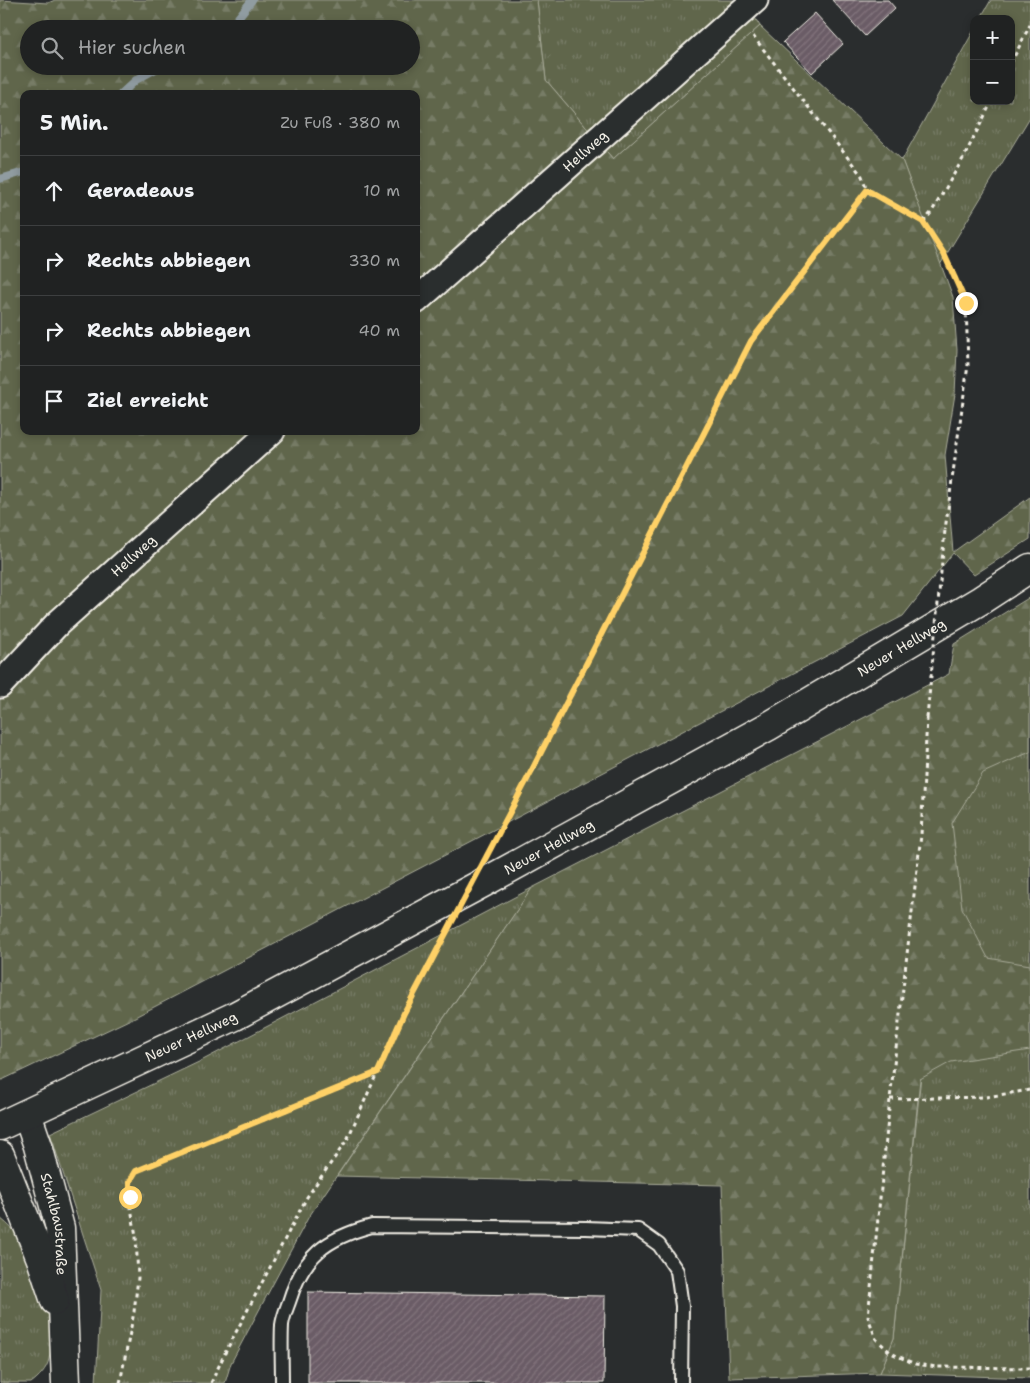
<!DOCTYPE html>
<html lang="de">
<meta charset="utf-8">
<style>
body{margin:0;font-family:"Shantell Sans",sans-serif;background:#282a2a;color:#f1f3f6}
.controls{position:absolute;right:15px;top:15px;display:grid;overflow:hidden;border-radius:10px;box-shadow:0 2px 8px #0003}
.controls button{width:45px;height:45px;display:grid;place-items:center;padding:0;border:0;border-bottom:1px solid #3d3f40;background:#202222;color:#f1f3f6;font:25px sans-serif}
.stop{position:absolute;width:15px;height:15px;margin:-11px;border:4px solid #ffd166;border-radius:50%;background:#fff}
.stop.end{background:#ffd166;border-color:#fff;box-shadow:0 1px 5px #0008}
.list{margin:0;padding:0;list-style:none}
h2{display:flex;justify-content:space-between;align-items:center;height:65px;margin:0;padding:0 20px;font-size:21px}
h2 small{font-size:16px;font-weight:400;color:#a2a4a5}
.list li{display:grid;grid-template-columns:32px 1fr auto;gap:15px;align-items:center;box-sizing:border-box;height:70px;padding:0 20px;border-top:1px solid #3d3f40}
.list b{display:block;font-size:19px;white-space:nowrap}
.list em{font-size:16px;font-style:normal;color:#a2a4a5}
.icon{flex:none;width:28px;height:28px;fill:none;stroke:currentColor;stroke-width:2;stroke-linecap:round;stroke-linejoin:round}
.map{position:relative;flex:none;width:1030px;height:1383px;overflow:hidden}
.search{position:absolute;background:#202222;box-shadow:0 2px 8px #0003;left:20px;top:20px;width:400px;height:55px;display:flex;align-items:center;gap:12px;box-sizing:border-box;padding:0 18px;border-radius:28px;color:#a2a4a5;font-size:19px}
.panel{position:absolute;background:#202222;box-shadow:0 2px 8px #0003;left:20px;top:90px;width:400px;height:345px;border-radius:10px}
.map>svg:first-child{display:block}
</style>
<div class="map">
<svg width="1030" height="1383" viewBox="0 0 1030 1383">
<defs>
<pattern id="grass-tufts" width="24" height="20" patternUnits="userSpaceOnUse" patternTransform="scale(1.25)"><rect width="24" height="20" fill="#60664c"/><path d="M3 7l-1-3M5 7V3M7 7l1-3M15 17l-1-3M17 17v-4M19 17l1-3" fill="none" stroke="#777c66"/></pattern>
<pattern id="forest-firs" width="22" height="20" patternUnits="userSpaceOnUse" patternTransform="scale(1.25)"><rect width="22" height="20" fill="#60664c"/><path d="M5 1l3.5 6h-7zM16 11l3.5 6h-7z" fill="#777c66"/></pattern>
<pattern id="building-hatch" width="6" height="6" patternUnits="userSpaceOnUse" patternTransform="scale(1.25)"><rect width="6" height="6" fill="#6b5c66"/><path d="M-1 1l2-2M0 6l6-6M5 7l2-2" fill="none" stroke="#81747c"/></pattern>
</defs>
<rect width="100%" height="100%" fill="#2a2d2e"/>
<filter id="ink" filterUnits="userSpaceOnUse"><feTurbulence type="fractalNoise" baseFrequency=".02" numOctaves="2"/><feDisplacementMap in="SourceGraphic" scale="10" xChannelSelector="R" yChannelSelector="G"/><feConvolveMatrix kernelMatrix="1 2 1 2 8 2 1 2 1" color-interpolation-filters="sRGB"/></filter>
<g filter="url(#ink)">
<!-- grass -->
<g fill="url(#grass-tufts)" stroke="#aaac9a">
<polygon points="537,0 744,0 760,26 613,159 546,80"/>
<polygon points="991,0 1030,0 1030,117 940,265 902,160 974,30 974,101 1011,101 1011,19 980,19"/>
<polygon points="1030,620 1030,1378 880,1373 894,1338 963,667"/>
<polygon points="532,888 308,1218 231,1363 225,1383 96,1383 101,1290 50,1133 203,1060"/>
<path d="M 0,1218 C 9,1225 18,1234 24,1243 C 41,1268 56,1329 49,1359 C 47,1369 39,1377 31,1383 L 0,1383 Z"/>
</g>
<!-- forest -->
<g fill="url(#forest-firs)" stroke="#aaac9a" fill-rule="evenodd">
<path d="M 0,0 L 48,3 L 55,0 L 537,0 L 546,80 L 613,159 L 760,26 L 902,160 L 953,297 L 957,350 L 955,394 L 945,455 L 953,552 L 1030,497 L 1030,539 L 974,575 L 953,553 L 903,616 L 133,1018 L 0,1081 ZM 29,29 L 411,29 L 411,66 L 29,66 ZM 24,94 L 416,94 L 416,431 L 24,431 Z"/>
<polygon points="1030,597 1030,752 983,773 952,823 962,908 988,958 1030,965 1030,1050 951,1062 920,1079 894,1338 880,1373 729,1378 722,1185 337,1176 532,888 949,674 954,644"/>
</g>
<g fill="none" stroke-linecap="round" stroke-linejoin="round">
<!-- stream -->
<g stroke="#909ca1" stroke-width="8">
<polyline points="229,29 252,0"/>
<polyline points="121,94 136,80 161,66"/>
<polyline points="0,179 24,172"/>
</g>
</g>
<!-- building -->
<g fill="url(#building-hatch)" stroke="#f4f1e8">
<polygon points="832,0 888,0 895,8 865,36"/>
<polygon points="815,13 843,44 812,73 783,42"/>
<polygon points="308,1292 605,1296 604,1383 308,1383"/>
</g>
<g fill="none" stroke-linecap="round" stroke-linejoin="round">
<defs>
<path id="service" d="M 282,1383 C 282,1364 281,1344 282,1325 C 283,1317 286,1310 289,1302 C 303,1256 326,1238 372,1226 L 586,1228 L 638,1230 L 659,1245 L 677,1271 L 682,1306 L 681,1383"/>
<g id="minor">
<path id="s1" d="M 416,301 L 755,0"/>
<path id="s2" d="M 0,685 L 57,624 L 272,431"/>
</g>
<g id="tertiary">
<path id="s3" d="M 27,1114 L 38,1146 L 60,1228 L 66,1383"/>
<polyline points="0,1155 41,1259 55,1301"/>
</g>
<g id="secondary">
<path id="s4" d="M 0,1126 L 235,1016 L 483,883 L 769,726 L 981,600 L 1030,568"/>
</g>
</defs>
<!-- service casing -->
<use href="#service" stroke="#f4f1e8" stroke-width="16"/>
<!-- minor casing -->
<use href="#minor" stroke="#f4f1e8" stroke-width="29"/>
<!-- tertiary casing -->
<use href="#tertiary" stroke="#f4f1e8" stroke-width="31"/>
<!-- secondary casing -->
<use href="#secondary" stroke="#f4f1e8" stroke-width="31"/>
<!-- path -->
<g stroke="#f4f1e8" stroke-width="3" stroke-dasharray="4 4" stroke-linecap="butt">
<polyline points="753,36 862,176 867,190 923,222 944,254 954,275 966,303 968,365 945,530"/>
<polyline points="1011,63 1030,25"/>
<polyline points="923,222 931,213 964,157 992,101"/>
<polyline points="927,718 921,835 890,1099 868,1317 876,1339 891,1353 915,1364 937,1367 1030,1368"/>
<polyline points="532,770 751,341 867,190"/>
<polyline points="890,1099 986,1097 1030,1090"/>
<polyline points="120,1383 134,1312 138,1278 136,1236 129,1197 130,1181 136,1171 379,1072"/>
<polyline points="211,1383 225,1353 307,1197 347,1140 404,1013"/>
</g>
<!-- service -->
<use href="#service" stroke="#2a2d2e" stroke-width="12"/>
<!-- minor -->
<use href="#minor" stroke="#2a2d2e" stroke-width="25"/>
<!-- tertiary -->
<use href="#tertiary" stroke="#2a2d2e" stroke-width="28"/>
<!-- secondary -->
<use href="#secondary" stroke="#2a2d2e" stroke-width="28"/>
<!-- path-bridge -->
<g stroke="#f4f1e8" stroke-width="3" stroke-dasharray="4 4" stroke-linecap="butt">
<polyline points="927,718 945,530"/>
<polyline points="404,1013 532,770"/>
</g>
</g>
</g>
<g fill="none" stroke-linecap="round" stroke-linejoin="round" filter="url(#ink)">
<!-- route -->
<polyline stroke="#ffd166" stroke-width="6" points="130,1197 130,1181 136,1171 378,1072 404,1013 532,770 751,341 867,190 923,222 944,254 966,303"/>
</g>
<g text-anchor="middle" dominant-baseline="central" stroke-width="4" stroke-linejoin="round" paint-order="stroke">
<!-- street labels -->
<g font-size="14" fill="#f4f1e8" stroke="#2a2d2e">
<text stroke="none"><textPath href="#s1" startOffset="226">Hellweg</textPath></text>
<text stroke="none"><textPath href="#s2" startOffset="186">Hellweg</textPath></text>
<text stroke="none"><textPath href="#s4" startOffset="1021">Neuer Hellweg</textPath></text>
<text stroke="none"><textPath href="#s4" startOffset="616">Neuer Hellweg</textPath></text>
<text stroke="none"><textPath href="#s4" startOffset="211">Neuer Hellweg</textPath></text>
<text stroke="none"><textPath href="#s3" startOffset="114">Stahlbaustraße</textPath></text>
</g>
</g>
</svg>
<div class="controls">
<button>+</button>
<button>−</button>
</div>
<div class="stop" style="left:130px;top:1197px"></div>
<div class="stop end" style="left:966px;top:303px"></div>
<div class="search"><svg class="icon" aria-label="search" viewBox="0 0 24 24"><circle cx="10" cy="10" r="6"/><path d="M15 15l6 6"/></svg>Hier suchen</div>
<section class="panel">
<h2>5 Min.<small>Zu Fuß · 380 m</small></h2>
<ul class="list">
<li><svg class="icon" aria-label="ahead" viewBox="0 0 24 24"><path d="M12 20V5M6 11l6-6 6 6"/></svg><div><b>Geradeaus</b></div><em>10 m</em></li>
<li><svg class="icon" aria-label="right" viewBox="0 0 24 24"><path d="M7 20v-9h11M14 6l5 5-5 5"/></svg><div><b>Rechts abbiegen</b></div><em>330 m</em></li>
<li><svg class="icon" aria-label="right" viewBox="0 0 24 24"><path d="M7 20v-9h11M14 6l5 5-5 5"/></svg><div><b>Rechts abbiegen</b></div><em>40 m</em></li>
<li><svg class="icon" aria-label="arrive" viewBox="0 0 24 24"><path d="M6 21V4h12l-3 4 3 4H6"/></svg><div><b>Ziel erreicht</b></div></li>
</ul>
</section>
</div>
